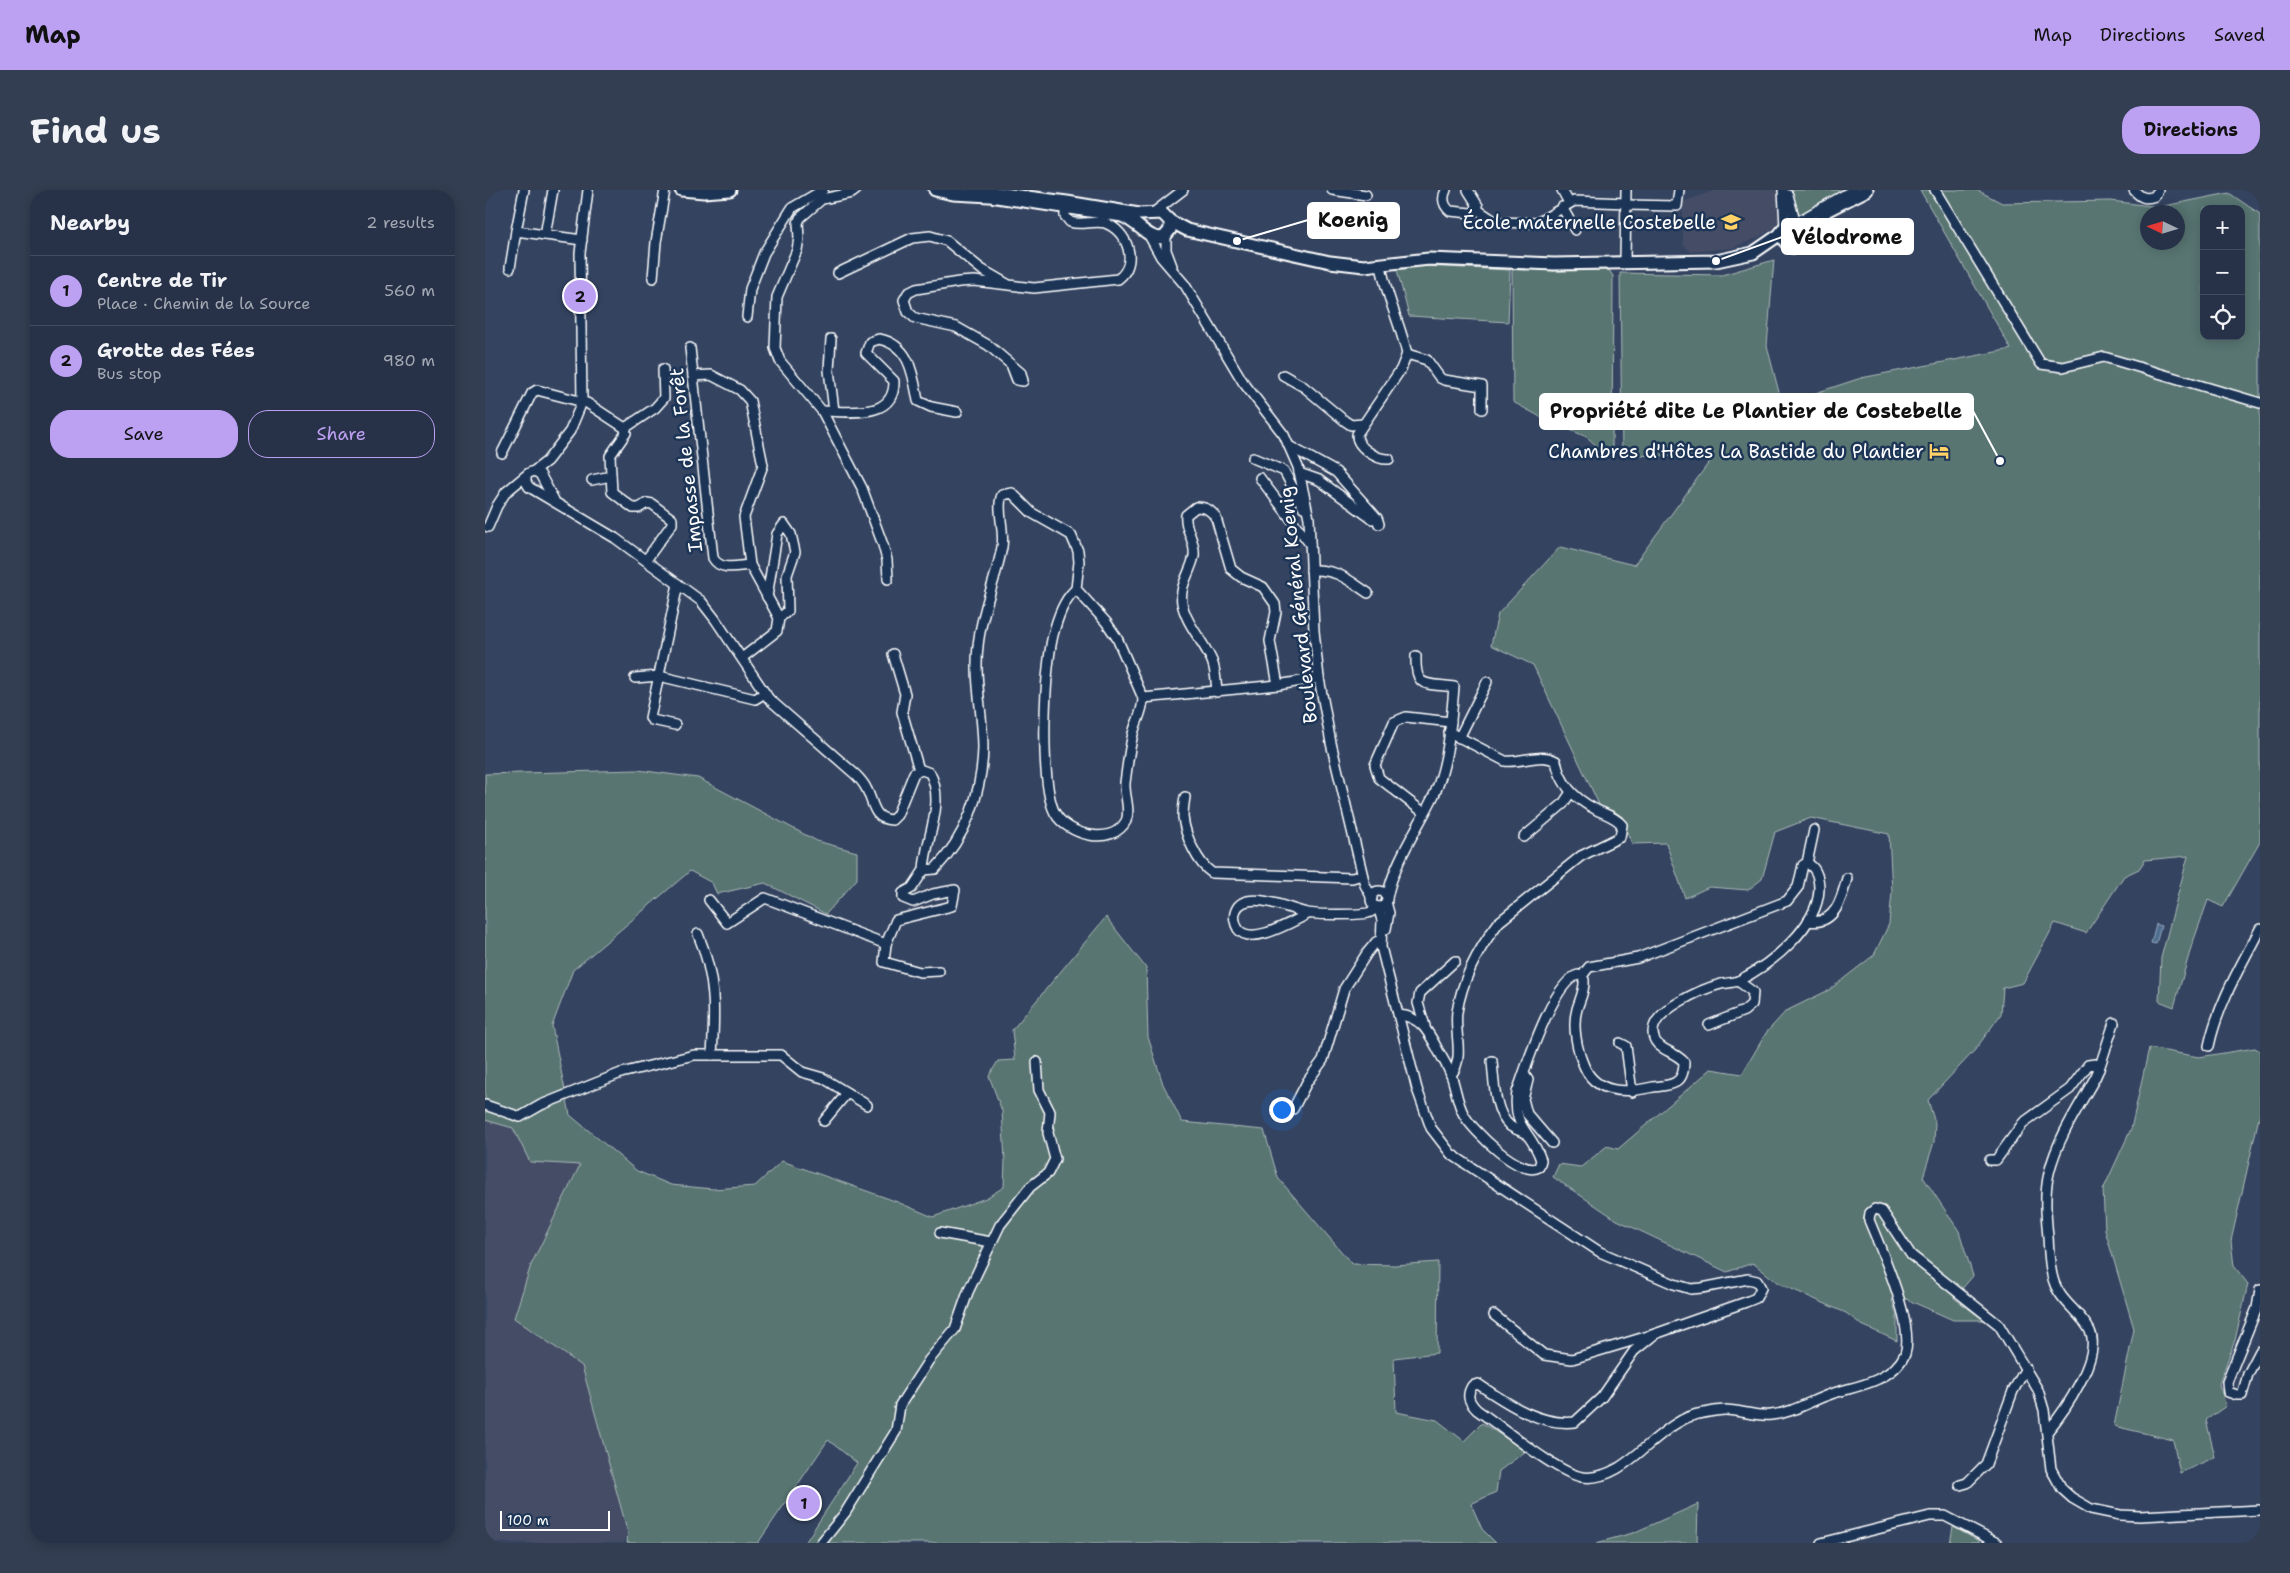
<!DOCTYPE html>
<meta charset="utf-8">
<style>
body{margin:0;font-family:"Shantell Sans",sans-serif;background:#333e52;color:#f1f3f6}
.controls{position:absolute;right:15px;top:15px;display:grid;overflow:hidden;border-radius:10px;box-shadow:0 2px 12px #0003}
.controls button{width:45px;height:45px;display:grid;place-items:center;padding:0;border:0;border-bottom:1px solid #434d60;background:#273248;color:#f1f3f6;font:25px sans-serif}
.compass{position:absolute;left:1655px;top:15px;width:45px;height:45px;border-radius:50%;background:#273248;box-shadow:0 2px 12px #0003;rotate:274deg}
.scale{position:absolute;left:15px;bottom:12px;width:110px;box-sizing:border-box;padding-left:5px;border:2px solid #fff;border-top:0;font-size:14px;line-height:18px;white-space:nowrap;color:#fff;-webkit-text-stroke:4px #1d3557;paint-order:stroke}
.you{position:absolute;left:796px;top:919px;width:18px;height:18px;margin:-12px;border:4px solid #fff;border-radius:50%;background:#1a73e8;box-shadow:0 0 0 8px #1a73e833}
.badge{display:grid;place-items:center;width:32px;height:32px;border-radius:50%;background:#bca0f2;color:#111;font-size:16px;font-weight:700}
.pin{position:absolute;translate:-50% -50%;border:2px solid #fff;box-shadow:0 1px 5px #0006}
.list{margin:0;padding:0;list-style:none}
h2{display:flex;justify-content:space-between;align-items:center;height:65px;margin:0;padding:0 20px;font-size:21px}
h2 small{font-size:16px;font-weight:400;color:#a4aab4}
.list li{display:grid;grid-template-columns:32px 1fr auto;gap:15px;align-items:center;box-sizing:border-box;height:70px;padding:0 20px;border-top:1px solid #434d60}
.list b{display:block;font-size:19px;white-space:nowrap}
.list p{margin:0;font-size:16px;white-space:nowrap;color:#a4aab4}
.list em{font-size:16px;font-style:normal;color:#a4aab4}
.actions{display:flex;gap:10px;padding:15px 20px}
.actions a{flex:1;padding:11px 0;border:1px solid #bca0f2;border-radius:20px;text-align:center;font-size:18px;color:#bca0f2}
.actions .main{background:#bca0f2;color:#111}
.icon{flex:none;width:28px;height:28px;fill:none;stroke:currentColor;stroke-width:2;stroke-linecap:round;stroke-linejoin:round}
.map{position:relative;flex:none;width:1775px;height:1353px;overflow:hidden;border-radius:20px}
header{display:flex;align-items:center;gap:30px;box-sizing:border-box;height:70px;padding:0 25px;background:#bca0f2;color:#111}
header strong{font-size:24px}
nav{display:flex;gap:28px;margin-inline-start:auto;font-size:18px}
.intro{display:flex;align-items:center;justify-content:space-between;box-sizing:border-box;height:120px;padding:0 30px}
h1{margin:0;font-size:35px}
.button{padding:12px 22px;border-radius:20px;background:#bca0f2;color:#111;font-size:18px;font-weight:700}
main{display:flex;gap:30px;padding:0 30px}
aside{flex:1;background:#273248;border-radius:20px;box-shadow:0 2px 12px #0003}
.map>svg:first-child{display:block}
</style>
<header>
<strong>Map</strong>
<nav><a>Map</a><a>Directions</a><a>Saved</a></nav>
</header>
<div class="intro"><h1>Find us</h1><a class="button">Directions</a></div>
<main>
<aside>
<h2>Nearby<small>2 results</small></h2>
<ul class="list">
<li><span class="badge">1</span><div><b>Centre de Tir</b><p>Place · Chemin de la Source</p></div><em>560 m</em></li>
<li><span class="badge">2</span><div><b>Grotte des Fées</b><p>Bus stop</p></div><em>980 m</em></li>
</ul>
<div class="actions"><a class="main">Save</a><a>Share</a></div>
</aside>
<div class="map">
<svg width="1775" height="1353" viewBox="0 0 1775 1353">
<rect width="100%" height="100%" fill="#344360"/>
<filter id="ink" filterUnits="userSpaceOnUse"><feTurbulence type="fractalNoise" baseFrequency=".02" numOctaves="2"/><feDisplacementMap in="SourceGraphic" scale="10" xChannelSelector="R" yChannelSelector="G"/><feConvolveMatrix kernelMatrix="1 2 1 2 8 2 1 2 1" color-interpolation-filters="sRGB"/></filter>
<g filter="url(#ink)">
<!-- built -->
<g fill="#444d66">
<polygon points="1230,0 1293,0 1295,29 1293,36 1272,48 1247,58 1206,62 1198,54 1198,12"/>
<polygon points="0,930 28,937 45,972 95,975 46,1075 29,1128 97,1176 143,1343 139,1353 0,1353"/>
</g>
<!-- green -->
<g fill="#587472" stroke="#acbab8" fill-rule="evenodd">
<polygon points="1293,0 1389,0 1310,26 1293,36 1295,29"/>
<path d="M 1435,0 L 1492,0 L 1517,13 L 1626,11 L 1674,17 L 1744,3 L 1775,24 L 1775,652 L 1738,717 L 1723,710 L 1706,758 L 1689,817 L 1674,811 L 1676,768 L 1703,666 L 1660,670 L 1654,679 L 1639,686 L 1601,743 L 1570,733 L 1538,793 L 1518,798 L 1516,824 L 1490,860 L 1443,910 L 1450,933 L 1449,952 L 1438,987 L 1474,1041 L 1488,1086 L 1469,1108 L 1499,1130 L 1468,1130 L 1421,1109 L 1407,1110 L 1412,1126 L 1412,1151 L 1377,1135 L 1361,1123 L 1293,1093 L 1268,1073 L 1242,1082 L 1132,1030 L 1068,987 L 1074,974 L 1096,977 L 1122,956 L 1133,959 L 1226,879 L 1257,884 L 1281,843 L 1301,821 L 1344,800 L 1389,765 L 1404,734 L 1407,702 L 1404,644 L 1326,628 L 1290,642 L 1277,689 L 1263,700 L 1224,697 L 1200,708 L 1181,653 L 1147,654 L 1137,629 L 1117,621 L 1048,475 L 1006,455 L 1013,424 L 1075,357 L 1149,375 L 1228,267 L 1137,265 L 1135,83 L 1237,85 L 1289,70 L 1282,156 L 1297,214 L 1376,188 L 1526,159 ZM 1719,19 L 1756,19 L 1756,146 L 1719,146 ZM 1662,22 L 1692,22 L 1692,52 L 1662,52 Z"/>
<polygon points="936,76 1025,80 1023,132 924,126 912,80"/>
<polygon points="1031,78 1070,81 1124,80 1128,86 1127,267 1121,265 1102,247 1063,231 1028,212 1027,81"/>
<polygon points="153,580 213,588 332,651 372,662 372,689 341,724 280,693 232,704 227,693 205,681 88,780 67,836 85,925 152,981 186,995 228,999 270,996 297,971 410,1011 448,1027 501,1008 519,997 520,970 517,921 504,886 513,871 530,870 527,840 621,727 661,778 663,847 678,894 697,932 779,940 793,988 867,1074 910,1075 953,1072 952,1163 909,1168 911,1222 952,1230 979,1251 997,1233 1041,1261 1014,1281 1011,1302 986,1314 997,1339 1011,1353 320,1353 372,1273 343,1250 273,1353 142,1353 143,1343 97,1176 29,1128 46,1075 95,975 45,972 28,938 0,930 0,584"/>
<polygon points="1664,858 1714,867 1770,858 1775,861 1775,923 1746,1051 1749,1076 1763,1094 1750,1150 1734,1194 1741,1216 1721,1230 1730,1267 1695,1283 1688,1250 1629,1236 1649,1139 1620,1040 1618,1000 1646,939"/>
<polygon points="1213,1314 1212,1353 1111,1353 1148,1343"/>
<polygon points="1468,1337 1494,1351 1494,1353 1465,1353"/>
</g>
<!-- water -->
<polygon fill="#4f6d8f" stroke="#95a7bc" points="1671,734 1676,736 1671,754 1666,753"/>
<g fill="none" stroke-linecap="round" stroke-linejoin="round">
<defs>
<g id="street">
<polyline points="371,0 367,3 337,9 315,28 313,33 314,48 312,60 292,107 290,158 295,171 337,221 377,298 398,355 402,370 403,389"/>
<polyline points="847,0 881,5"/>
<path d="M 961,0 C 957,8 958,15 965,21 L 986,23 L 993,20"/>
<polyline points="983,0 993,16 993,20 1011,32 1052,33 1089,11 1141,13"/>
<polyline points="1077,0 1084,13"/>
<polyline points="1298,0 1300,37"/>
<polyline points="1450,0 1556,174 1578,177 1619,167 1775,213"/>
<path d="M 1649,0 C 1655,7 1660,10 1670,6 L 1673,0"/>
<polyline points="1303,5 1310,31"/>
<polyline points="1141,15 1192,16 1194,0"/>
<polyline points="1077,17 1090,40"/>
<polyline points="668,23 698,0"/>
<polyline points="1314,31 1368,0"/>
<polyline points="31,41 39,0"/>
<polyline points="60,45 68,0"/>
<polyline points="681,46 681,60 687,76"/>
<polyline points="665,47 676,67 700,95 758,192 799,245 813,277 824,328 829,441 834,488 846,553 880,695 887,708"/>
<polyline points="1140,72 1141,0"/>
<path d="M 896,75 C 901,106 915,133 922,164 L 942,170 L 955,188 L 959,190 L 997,196 L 997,219"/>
<polyline points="25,78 31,41 97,50"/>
<polyline points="353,83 427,48 445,46 462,51 496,79 522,94"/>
<polyline points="168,88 171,52 180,0"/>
<polyline points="262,127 265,99 279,63 307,18 338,0"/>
<polyline points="346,149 344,180 349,221"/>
<path d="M 205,158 L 228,368 C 235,381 252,376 265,375"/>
<path d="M 527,177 L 532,190 L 538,191 L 536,183 L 503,155 L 471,137 L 430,128 L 423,122 L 419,110 L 423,103 L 431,99 L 474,92 L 489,91 L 549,98 L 633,89 C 654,74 643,41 620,33 C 608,30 597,36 585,32 L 580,26 L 580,22 L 586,15"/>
<polyline points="798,185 819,197 860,231 866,235 878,234"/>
<polyline points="208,186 226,185 255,200 265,211 278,275 259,327 265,375 294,428 292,441 257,468"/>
<path d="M 337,221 C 364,221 410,230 409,191 L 381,163 L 385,152 L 394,149 C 425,155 428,184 433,211 L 446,217 L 472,222"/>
<polyline points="140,238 170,218 179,208 178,179"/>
<polyline points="804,256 851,282 892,328 894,334"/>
<polyline points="17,263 47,203 52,200 102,213 140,238 141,243 125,266 127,302 148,318 154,318 162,313 167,314 187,329 187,334 161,370"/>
<polyline points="768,268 799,281 818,317"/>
<path d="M 904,269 C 892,270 871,257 872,244 L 916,179 L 922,164"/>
<polyline points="49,281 55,284 69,310"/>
<polyline points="814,283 834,290 887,329"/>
<path d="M 41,286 L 41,292 L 44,297 L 130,348 L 216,411 L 230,429 L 284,509 L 371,585 C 375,589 379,594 381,598 C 389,612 387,629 407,630 L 412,625 L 429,583 L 437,580 L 445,583 C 461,614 440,649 439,680 L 450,679 C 481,647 497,603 498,558 C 498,524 489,490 493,456 C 496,422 511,390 517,357 C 520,340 511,318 517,305 L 527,303 L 547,323 L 586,345 L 593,361 L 594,372 L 591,399 L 621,432 L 632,448 L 658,508 L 793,495 L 834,488"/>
<polyline points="775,288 825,354"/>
<polyline points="107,290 126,286"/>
<polyline points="3,337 12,316 21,302 44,283 49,281 62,271 85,241 97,212 95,63 103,0"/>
<path d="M 826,380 C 852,379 862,389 883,403"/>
<path d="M 591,399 C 580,408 574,424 570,438 C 559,470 554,594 570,623 C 582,645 627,657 641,631 C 646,620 639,605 640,593 C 642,577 644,560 648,544 C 651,531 658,522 658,508"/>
<polyline points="282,407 292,344 299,334 306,344 310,362 302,385 303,421 294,428"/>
<polyline points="408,464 420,504 417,522 434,580"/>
<polyline points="150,488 174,486 270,509 280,503"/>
<path d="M 732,502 C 731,492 731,481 727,471 C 719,452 701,434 697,413 C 694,395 706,382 709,366 C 711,350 699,340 701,325 L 711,317 C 721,317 726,320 731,328 L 746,379 L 756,387 L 778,397 L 790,414 L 791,422 L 785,451 L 793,495"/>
<polyline points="190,535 167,530 165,528 193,394"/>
<path d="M 964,542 L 1020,571 C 1038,573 1056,562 1071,571 C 1075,593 1090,609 1110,619 C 1119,624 1130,626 1137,635 L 1135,647 L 1096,666 L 1014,732 C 994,758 977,790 972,822 C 969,843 980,868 966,885"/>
<polyline points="974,548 1002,492"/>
<path d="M 700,607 C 699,613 698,620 698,627 C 700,645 712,673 727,683 L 867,688 L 877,685"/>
<polyline points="938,622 894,588 890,575 909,532 921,527 966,532"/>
<polyline points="1039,647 1078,614 1086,602"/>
<polyline points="1322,673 1329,640"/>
<polyline points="439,680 427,698 418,703 418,708 428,712 448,704 470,700 467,716 411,730 401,754 399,772 435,782 454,781"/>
<circle cx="894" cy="709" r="8"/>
<path d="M 902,708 C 909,671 934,637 950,603 C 964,570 966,531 969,497 C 940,493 930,499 931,466"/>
<polyline points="224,710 242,733 280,708 401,754"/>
<polyline points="893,717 897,730 896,757 932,899 946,938 966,964 1115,1062 1189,1094 1206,1099 1217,1098 1263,1089 1272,1091 1276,1098 1271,1108 1261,1112 1170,1144 1087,1169 1059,1165 1009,1125"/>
<path d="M 823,724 C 808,731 766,757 753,739 C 750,734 748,726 751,720 C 761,698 806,720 822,723 C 831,725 874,725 883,723 C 887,722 890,719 892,717"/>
<path d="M 1323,731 C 1350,736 1357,708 1362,688"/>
<polyline points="901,739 904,723 901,712"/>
<path d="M 213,744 C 231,788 230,819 227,865"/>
<path d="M 914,825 C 937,827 944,843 954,862 C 958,869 963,877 966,885 C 971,898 972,913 979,925 C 988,941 1036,988 1054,977 L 1056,970 C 1046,940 1027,939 1032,902 C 1041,878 1068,791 1093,785 L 1097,786 L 1099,790 C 1100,800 1095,809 1092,819 C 1087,836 1092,860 1099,876 C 1111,905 1142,903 1168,897 C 1175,896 1185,896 1191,892 C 1198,888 1199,879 1199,872 C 1189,860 1168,860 1168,842 C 1168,820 1217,799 1236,794 C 1242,793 1249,793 1255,790 C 1286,774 1333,737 1334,699 C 1334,689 1332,678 1322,673 L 1318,675 L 1313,697 L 1302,711 L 1153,768 L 1104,777 L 1097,786"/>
<polyline points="1224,835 1259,821 1267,814 1268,802 1253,791"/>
<polyline points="940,836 933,813 935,803 970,771"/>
<polyline points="1135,853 1141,856 1147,902"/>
<path d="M 1724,856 C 1733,814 1755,777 1775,739"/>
<path d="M 1007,871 C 1009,891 1009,922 1025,936 C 1029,939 1036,941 1040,943"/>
<polyline points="1614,879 1629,833"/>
<polyline points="1039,884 1043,890 1038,909 1042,924 1067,953"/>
<polyline points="0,915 35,927 56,915 136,883 209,865 296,865 317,882 338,888 382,915"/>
<polyline points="808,919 822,892 838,870 859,799 882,763 891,752 896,750"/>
<polyline points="339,931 362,903"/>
<path d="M 1505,970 L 1511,970 L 1538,933 L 1585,899 L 1603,875 L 1610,874 L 1614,879 L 1610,888 C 1593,918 1572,949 1564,983 C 1559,1004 1561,1026 1563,1047 C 1564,1062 1564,1078 1569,1092 C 1575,1111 1596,1123 1605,1141 C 1617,1167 1579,1222 1562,1242"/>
<polyline points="455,1043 506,1052"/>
<polyline points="1775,1100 1772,1118 1742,1192 1743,1202 1752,1205 1757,1205 1763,1184 1775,1161"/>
<path d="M 1170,1144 L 1149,1161 L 1117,1207 L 1090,1232 C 1054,1236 1022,1213 993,1194 L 987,1196 C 981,1206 984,1212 992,1220 C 1016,1236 1072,1283 1097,1287 C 1143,1293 1173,1229 1218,1223 C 1225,1222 1233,1220 1240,1220 C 1255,1220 1271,1227 1286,1225 C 1308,1223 1325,1211 1346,1204 C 1361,1199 1379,1196 1393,1189 C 1404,1184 1415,1175 1420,1164 C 1430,1134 1396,1060 1384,1030 L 1385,1023 L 1390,1019 L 1397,1021 L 1426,1065 L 1514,1135 L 1553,1200 L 1559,1220 L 1566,1279 L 1577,1299 L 1587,1308 L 1606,1319 L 1635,1325 L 1655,1326 L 1775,1320"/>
<polyline points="1475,1295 1482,1293 1501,1274 1528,1201 1541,1178"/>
<polyline points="336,1353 360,1323 411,1241 415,1215 444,1170 470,1139 483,1102 515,1035 545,997 563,983 570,969 563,943 565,922 554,900 552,872"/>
<polyline points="1336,1353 1445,1326 1460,1326 1512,1353"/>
</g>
<g id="secondary">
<polyline points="196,0 219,2 245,0"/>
<path d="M 450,0 L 468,4 L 505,6 L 637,26 C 653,32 665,52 679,47 L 685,40 L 685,31 L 677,23 L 654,24 L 582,12 L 488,0"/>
<polyline points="1335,24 1382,0"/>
<polyline points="685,31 702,40 845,72 879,76 944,69 1069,74 1231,71 1268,63 1294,45 1303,33 1310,31 1318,33 1322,37 1323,48"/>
<path d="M 1298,40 C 1297,46 1298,51 1303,55 C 1319,67 1333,32 1341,21"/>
</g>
</defs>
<!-- street casing -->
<use href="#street" stroke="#fff" stroke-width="12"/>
<!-- secondary casing -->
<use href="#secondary" stroke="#fff" stroke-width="15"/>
<!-- street -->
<use href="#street" stroke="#1d3557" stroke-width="9"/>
<!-- secondary -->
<use href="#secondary" stroke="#1d3557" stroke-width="11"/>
</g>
</g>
<!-- icons -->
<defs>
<symbol id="school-bare" viewBox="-9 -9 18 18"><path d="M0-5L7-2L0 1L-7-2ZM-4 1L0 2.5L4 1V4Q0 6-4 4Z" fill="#ffd166" stroke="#1d3557" stroke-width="2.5" paint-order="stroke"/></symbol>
<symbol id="hotel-bare" viewBox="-9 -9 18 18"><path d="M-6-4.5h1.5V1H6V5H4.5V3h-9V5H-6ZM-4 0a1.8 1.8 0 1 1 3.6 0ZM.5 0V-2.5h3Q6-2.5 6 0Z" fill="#ffd166" stroke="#1d3557" stroke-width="2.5" paint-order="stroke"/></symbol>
</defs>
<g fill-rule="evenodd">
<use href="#school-bare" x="1232" y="18" width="28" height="28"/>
<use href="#hotel-bare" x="1440" y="247" width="28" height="28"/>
</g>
<g text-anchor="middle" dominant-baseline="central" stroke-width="5" stroke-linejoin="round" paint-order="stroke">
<!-- poi labels -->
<g font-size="19" fill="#fff" stroke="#1d3557" text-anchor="end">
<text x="1231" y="32">École maternelle Costebelle</text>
<text x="1439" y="261">Chambres d'Hôtes La Bastide du Plantier</text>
</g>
<!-- street labels -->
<g font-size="19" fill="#fff" stroke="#1d3557">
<text transform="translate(201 270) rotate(-96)">Impasse de la Forêt</text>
<text transform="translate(813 415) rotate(-96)">Boulevard Général Koenig</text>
</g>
</g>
<!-- callouts -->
<path fill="none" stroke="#fff" stroke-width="2" d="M752 51L823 30M1231 71L1297 47M1515 271L1488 221"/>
<g fill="#fff" stroke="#1d3557" stroke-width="2">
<circle cx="752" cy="51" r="5"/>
<circle cx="1231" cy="71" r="5"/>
<circle cx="1515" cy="271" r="5"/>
</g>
<g fill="#fff" stroke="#fff" stroke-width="2">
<rect x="823" y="13" width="91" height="35" rx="5"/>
<rect x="1297" y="29" width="131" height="35" rx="5"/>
<rect x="1055" y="204" width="433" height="35" rx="5"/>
</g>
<g font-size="20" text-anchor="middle" font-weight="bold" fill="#111">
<text x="868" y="37">Koenig</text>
<text x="1362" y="54">Vélodrome</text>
<text x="1271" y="228">Propriété dite Le Plantier de Costebelle</text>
</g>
</svg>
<div class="controls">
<button>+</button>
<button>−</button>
<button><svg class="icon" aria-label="locate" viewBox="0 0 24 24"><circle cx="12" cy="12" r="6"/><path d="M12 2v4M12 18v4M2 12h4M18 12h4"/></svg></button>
</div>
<svg class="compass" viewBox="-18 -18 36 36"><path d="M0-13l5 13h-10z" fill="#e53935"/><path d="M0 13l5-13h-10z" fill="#a4aab4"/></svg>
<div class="scale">100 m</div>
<div class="you"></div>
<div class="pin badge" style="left:319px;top:1313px">1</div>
<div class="pin badge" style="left:95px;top:106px">2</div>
</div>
</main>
